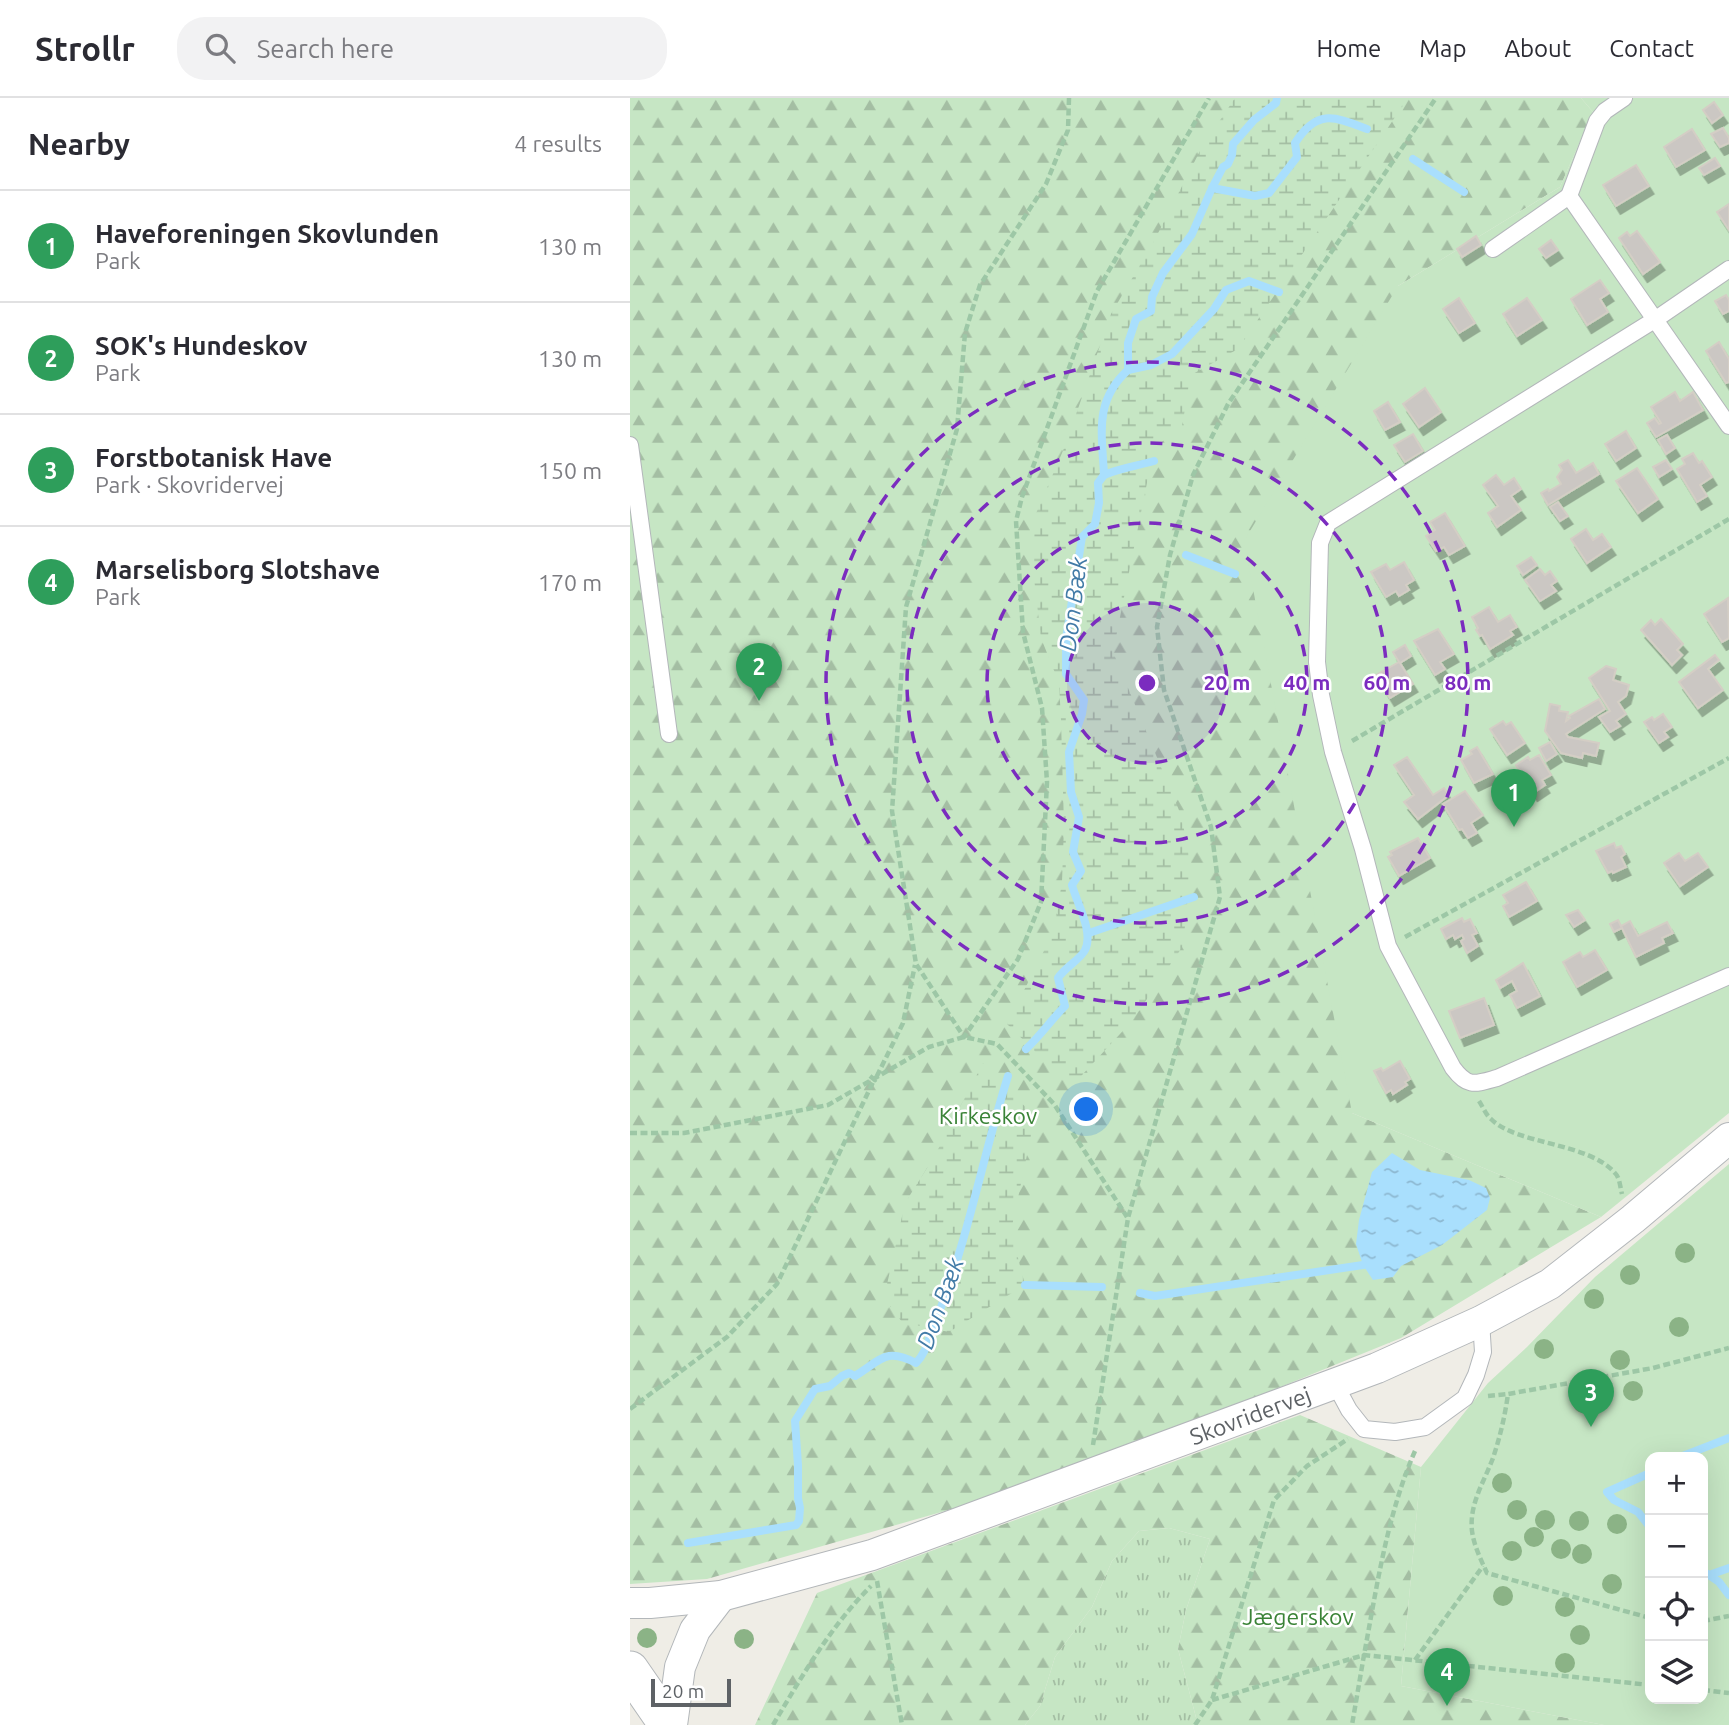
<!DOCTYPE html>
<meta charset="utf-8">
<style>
body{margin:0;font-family:Ubuntu,sans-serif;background:#f2f2f3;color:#2b2b33}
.controls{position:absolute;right:21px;bottom:21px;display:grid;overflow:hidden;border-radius:14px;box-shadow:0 7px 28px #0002}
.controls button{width:63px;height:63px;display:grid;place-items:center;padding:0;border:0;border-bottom:2px solid #e1e1e2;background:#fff;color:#2b2b33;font:35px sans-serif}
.scale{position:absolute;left:21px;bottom:18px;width:80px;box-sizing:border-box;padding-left:7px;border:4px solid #5e6266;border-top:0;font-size:19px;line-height:24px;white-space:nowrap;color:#5e6266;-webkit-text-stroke:5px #fff;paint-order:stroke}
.you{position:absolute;left:457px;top:1012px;width:24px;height:24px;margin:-18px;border:5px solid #fff;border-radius:50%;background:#1a73e8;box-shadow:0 0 0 10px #1a73e833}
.badge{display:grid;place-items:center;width:46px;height:46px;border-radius:50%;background:#e53737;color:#fff;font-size:23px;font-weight:700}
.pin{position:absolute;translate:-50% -58px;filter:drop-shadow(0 2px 4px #0008)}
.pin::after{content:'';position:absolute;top:37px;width:24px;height:21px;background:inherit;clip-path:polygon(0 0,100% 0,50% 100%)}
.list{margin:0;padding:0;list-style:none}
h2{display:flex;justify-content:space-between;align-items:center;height:91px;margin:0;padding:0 28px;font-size:30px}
h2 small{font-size:23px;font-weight:400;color:#7c7c81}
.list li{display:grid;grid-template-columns:46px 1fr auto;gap:21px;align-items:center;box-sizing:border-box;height:112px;padding:0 28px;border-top:2px solid #e1e1e2}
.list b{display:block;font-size:26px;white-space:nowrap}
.list p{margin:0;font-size:23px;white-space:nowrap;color:#7c7c81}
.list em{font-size:23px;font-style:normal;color:#7c7c81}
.icon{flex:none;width:38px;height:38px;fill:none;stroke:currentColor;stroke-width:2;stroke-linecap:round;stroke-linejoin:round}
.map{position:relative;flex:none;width:1099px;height:1627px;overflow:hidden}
header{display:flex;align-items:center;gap:42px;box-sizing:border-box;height:98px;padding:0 35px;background:#fff;border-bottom:2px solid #e1e1e2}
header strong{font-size:33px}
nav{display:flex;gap:38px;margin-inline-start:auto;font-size:24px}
.search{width:490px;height:63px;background:#f2f2f3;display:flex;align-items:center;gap:18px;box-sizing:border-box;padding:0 24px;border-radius:28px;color:#7c7c81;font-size:26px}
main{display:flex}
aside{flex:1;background:#fff}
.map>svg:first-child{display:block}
</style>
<header>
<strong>Strollr</strong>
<div class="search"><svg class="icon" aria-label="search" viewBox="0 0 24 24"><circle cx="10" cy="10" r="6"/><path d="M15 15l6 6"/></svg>Search here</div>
<nav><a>Home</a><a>Map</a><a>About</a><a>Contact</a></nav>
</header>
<main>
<aside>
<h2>Nearby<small>4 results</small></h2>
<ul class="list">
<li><span class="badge" style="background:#2e9e5b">1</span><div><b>Haveforeningen Skovlunden</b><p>Park</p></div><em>130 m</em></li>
<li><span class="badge" style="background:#2e9e5b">2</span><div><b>SOK's Hundeskov</b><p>Park</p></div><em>130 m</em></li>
<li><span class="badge" style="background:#2e9e5b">3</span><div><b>Forstbotanisk Have</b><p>Park · Skovridervej</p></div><em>150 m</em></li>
<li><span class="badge" style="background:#2e9e5b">4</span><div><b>Marselisborg Slotshave</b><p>Park</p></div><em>170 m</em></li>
</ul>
</aside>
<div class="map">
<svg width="1099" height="1627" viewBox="0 0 1099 1627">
<defs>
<pattern id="grass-tufts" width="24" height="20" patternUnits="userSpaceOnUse" patternTransform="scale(1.75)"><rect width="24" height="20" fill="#c6e6c4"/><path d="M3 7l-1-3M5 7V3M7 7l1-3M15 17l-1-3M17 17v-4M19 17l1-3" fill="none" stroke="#a4bea3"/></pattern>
<pattern id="forest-firs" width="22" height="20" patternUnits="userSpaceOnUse" patternTransform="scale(1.75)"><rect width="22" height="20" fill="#c6e6c4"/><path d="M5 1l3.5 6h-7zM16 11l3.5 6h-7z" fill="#a4bea3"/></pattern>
<pattern id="wetland-marsh" width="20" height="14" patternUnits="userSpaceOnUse" patternTransform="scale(1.75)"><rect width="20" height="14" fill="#c6e6c4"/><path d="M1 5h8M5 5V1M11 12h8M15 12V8" fill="none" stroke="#a4bea3"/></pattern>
<pattern id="water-ripples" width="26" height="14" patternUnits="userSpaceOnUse" patternTransform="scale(1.75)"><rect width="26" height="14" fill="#a9dffd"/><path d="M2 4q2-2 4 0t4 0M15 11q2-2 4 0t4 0" fill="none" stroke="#8db8d1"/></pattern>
<filter id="shadow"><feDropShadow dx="4.5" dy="8" stdDeviation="0" flood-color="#0004"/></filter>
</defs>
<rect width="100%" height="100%" fill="#efede6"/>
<!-- grass -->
<polygon fill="url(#grass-tufts)" points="539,1430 580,1441 556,1512 548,1551 568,1627 395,1627 410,1608 425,1559 462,1509 482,1463 509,1433"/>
<!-- forest -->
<g fill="url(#forest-firs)">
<polygon points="0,0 951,0 963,14 930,89 768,188 722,1015 971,1119 771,1240 574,1320 329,1409 77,1481 0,1486"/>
<polygon points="670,1317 791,1369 771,1588 974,1627 568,1627 548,1551 556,1512 580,1441 539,1430 509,1433 482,1463 462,1509 425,1559 410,1608 395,1627 125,1627 187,1495"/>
</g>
<!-- wetland -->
<g fill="url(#wetland-marsh)">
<polygon points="605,0 778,0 608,251 561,277 552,328 524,350 483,554 551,717 561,766 553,848 502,923 441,989 377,926 424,833 432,784 434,728 431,622 429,585 411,540 403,472 405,418 435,348 481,216 523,145 572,49"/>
<polygon points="353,965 405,1019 381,1133 395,1187 319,1234 272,1224 254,1200 275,1105 304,1059"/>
</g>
<!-- garden -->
<g fill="#c6e6c4" fill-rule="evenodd">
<polygon points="951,0 1099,0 1099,1015 971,1119 722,1015 614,443 768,188 930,89 963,14"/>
<path d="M 1099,1066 L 1099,1627 L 974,1627 L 771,1588 L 791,1369 L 858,1285 L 897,1249 L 965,1179 ZM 1073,1359 L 1073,1601 L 1020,1601 L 1020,1359 Z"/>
</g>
<!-- water -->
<polygon fill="url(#water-ripples)" points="762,1055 790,1072 839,1082 856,1090 860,1100 857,1112 812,1147 771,1168 763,1179 743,1182 733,1167 726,1146 729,1122 742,1074"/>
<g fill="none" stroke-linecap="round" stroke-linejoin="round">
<!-- stream -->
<g stroke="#a9dffd" stroke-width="8">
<polyline points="783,61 834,94"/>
<path d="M 582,90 L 625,98 L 639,95 L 667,59 L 665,45 C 687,11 703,18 737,31"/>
<polyline points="498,272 521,267 542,256 584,211 596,192 619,183 649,194"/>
<path d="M 474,377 C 491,370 507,368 524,363"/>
<polyline points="556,457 605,476"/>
<polyline points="459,835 564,799"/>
<path d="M 396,951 C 411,937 421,922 435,908 L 428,880 C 435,869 451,861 455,852 C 464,834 447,806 442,787 L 451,773 L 443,754 L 449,719 L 441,694 L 439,654 L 452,616 L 454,602 L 436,576 L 436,541 L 452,439 L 465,426 L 469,405 L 468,385 L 474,377 C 472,335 464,303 498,272 L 498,245 L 506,221 L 521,213 L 522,199 L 533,175 L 562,136 L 582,90 L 593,69 L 598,66 L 602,57 L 603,46 L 624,22 L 646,5 L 647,0"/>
<polyline points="395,1187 472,1189"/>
<polyline points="510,1195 525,1198 733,1167"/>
<polyline points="1050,1359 1099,1340"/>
<polyline points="1020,1375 977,1394 984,1402 1008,1414 1020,1429"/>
<path d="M 58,1445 L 166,1427 L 169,1423 L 170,1410 L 168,1400 L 168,1367 L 165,1323 L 185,1291 L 200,1288 L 212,1278 L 219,1275 L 225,1278 C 251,1262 256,1249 286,1265 C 297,1254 298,1241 304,1227 C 337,1147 352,1061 378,978"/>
<polyline points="1073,1473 1089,1484 1099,1497"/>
<polyline points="1079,1477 1099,1470"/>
</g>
</g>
<!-- building -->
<g fill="#cbc7c3" stroke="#d4cec5" stroke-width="2" filter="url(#shadow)">
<polygon points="1084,4 1093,17 1082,25 1073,12"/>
<polygon points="1093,30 1099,40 1099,45 1090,49 1081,36"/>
<polygon points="1062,31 1075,52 1046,69 1034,49"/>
<polygon points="1085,60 1090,68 1074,77 1069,70"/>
<polygon points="1006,67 1019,88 986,108 973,87"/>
<polygon points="1099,106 1099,132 1087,114"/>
<polygon points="1007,133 1030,164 1013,176 989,140 997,134 1000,138"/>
<polygon points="846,138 851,147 832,159 827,151"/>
<polygon points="921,142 928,152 916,160 909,151"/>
<polygon points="970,182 979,195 970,201 978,214 957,227 941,201"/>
<polygon points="1096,197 1099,202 1099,213 1093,216 1085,203"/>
<polygon points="829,200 845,225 829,235 813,211"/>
<polygon points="897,200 912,222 887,238 873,216"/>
<polygon points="1089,244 1099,261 1099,284 1096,285 1076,253"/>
<polygon points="795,290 811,314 789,329 773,306"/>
<polygon points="1045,294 1050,303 1063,294 1073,312 1026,339 1017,325 1025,320 1029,326 1031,325 1021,309"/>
<polygon points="758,304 770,324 755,332 744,313"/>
<polygon points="996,333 1006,350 986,363 975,346"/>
<polygon points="783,336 793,353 775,364 764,347"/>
<polygon points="1037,337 1045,350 1036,356 1028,342"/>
<polygon points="1063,355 1069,365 1072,363 1082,379 1070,387 1077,398 1067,404 1047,371 1055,366 1052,361"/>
<polygon points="938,362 946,375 963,365 969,376 918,407 911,395 918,391 919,393 931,386 927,379 932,372 929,367"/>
<polygon points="1036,362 1042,371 1029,379 1023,369"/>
<polygon points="1007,370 1028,401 1008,415 986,383"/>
<polygon points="866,377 874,387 884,380 891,391 881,398 891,412 867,429 858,415 868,408 853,387"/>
<polygon points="928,404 938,418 930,423 920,409"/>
<polygon points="815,415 835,448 819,457 814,449 806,453 796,438 805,432 800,424"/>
<polygon points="956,431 963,442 972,436 981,449 957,465 941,441"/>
<polygon points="901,459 907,467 893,477 887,468"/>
<polygon points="774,464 784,482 776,487 779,492 769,498 766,493 756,499 741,474 756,466 760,472"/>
<polygon points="910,471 915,477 920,473 927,483 921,487 926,493 910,503 895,482"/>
<polygon points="1098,500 1099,540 1092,544 1074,516"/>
<polygon points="859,509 868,524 880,517 887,529 880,533 883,537 860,551 852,537 850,538 846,532 848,530 842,519"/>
<polygon points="1031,521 1053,546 1047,552 1052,557 1042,567 1011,532 1021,522 1025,527"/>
<polygon points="808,531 824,556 810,564 815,571 805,577 784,543"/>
<polygon points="775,547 781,558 770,565 783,586 760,600 746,577 769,564 763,554"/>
<polygon points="1085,557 1089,562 1078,571 1093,592 1068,610 1049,584"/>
<polygon points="976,568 986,571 983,582 999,587 996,598 988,604 996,616 986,623 990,628 980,634 969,619 980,613 959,580"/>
<polygon points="969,601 975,611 936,636 938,639 969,645 966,658 953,655 952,660 931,655 915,633 920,606 930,608 929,613 938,614 936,623 940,620 939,618"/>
<polygon points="1033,616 1042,629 1034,634 1038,639 1029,645 1014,624 1022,619 1024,622"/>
<polygon points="873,623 876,627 881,624 895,645 877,657 860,631"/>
<polygon points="920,644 927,656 916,663 909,650"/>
<polygon points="847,649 863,676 844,685 831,662 842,656 840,653"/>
<polygon points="909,657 921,677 912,682 915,687 903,695 886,667 898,659 900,662"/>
<polygon points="777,659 803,697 814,690 819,697 788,721 774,704 784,697 764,667"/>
<polygon points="835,693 853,717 841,725 847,735 838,740 832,731 829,732 813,706"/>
<polygon points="788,740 800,760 769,778 758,759 762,757 760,754"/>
<polygon points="984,745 986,750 991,748 995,756 991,759 996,769 983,775 982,773 978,775 966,753"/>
<polygon points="1049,755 1055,763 1068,755 1078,769 1050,788 1034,765"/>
<polygon points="896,784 907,803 879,819 873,808 878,805 873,797"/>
<polygon points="948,812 955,822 944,829 936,817"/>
<polygon points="832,820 834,824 840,821 847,835 842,837 848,848 837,855 831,843 834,841 832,837 825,841 823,837 816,841 811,831"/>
<polygon points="988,822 991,828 1000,823 1008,838 1037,824 1043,835 1032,840 1034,845 1006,859 992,830 984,834 980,826"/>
<polygon points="965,852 977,872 947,889 933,864 950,854 953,859"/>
<polygon points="893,865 910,898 887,910 880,897 887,893 882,883 870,890 866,882"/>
<polygon points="854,900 864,927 830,940 819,913"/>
<polygon points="770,963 780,981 775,984 777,987 763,996 761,992 756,995 744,973 751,970 753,973"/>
</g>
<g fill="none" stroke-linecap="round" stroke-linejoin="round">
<defs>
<g id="service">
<polyline points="939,98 1099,328"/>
<polyline points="939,98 967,23 975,13 994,0"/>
<polyline points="863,151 939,98"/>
<path d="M 1099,171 L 1026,221 L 698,425 L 690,445 L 687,564 L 691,597 L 703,654 L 733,751 L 758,848 L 823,970 C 838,990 845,986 867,980 L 1099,878"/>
<polyline points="0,347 39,636"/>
<polyline points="705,1286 719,1312 734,1331 765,1334 795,1329 835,1300 846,1277 853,1254 851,1223"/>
</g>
<g id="minor">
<path id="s1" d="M 0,1505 L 20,1505 L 91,1498 L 242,1457 L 747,1270 L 851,1223 L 920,1186 L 1003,1121 L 1099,1040"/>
<polyline points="42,1627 50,1569 65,1532 91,1498"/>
</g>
<polyline id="tertiary" points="0,1572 38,1627"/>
</defs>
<!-- service casing -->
<use href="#service" stroke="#b3b7ba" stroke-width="18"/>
<!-- minor casing -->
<use href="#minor" stroke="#b3b7ba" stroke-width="32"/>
<!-- tertiary casing -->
<use href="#tertiary" stroke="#b3b7ba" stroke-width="39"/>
<!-- path -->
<g stroke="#9dc7a6" stroke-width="4.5" stroke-dasharray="7 3.5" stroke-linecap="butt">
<polyline points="439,0 438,32 416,86 350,187 335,235 327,331 276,509 262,713 286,866 334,939 388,861 411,804 417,684 412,610 393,534 386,423 392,399 467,193 579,0"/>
<polyline points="722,643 1099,421"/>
<polyline points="775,839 1099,660"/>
<polyline points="240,978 245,982 273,925 285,867"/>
<path d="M 849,1003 C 853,1009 856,1017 861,1021 C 887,1047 958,1044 985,1075 C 990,1080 990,1089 992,1096"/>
<polyline points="0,1035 54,1035 198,1007 299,949 334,939 367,946 424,1006 497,1119"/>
<polyline points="858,1298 878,1296"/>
<polyline points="0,1311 97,1239 147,1186 244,982"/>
<polyline points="463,1347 498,1120 590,799 581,729 534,592 527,529 540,457 563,377 598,306 806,0"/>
<path d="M 785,1353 C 757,1417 747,1488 734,1557 L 1020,1587"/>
<polyline points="247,1483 272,1627"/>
<path d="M 1020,1520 L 857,1475 C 851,1462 844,1448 842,1433 C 839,1406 854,1384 863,1360 C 870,1339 875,1318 878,1296 L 1023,1270 L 1099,1250"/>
<polyline points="1073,1523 1099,1518"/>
<polyline points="785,1562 853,1468"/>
<polyline points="1073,1592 1099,1595"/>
<polyline points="582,1602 734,1557 722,1627"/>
<path d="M 143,1627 C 172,1578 200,1529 241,1488"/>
<polyline points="565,1627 582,1602 644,1402 677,1368 718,1341"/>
</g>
<!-- service -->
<use href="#service" stroke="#fff" stroke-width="16"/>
<!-- minor -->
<use href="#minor" stroke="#fff" stroke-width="30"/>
<!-- tertiary -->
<use href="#tertiary" stroke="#fff" stroke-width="37"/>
</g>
<!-- trees -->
<g fill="#8bb386">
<circle cx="1055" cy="1155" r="10"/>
<circle cx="1000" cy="1177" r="10"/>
<circle cx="964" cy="1201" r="10"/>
<circle cx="1049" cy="1229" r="10"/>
<circle cx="914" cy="1251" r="10"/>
<circle cx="990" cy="1262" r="10"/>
<circle cx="1003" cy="1293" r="10"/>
<circle cx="953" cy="1305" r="10"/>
<circle cx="872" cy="1385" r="10"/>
<circle cx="887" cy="1412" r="10"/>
<circle cx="915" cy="1422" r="10"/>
<circle cx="949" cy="1423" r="10"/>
<circle cx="987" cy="1426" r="10"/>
<circle cx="904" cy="1439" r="10"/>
<circle cx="931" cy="1451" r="10"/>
<circle cx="882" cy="1453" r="10"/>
<circle cx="952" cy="1456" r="10"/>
<circle cx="982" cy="1486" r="10"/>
<circle cx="873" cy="1498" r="10"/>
<circle cx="935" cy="1509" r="10"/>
<circle cx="950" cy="1537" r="10"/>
<circle cx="17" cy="1540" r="10"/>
<circle cx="114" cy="1541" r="10"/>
<circle cx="935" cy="1565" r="10"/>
</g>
<!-- distance rings -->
<circle cx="517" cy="585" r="80" fill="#7b2cbf" fill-opacity=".12"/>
<g fill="none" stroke="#7b2cbf" stroke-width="3.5" stroke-dasharray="12 9">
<circle cx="517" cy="585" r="80"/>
<circle cx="517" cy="585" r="160"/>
<circle cx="517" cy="585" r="240"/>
<circle cx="517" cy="585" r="321"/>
</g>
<g text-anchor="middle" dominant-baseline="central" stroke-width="5" stroke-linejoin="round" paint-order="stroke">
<!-- park labels -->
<g font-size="23" fill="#3a8337" stroke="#fff">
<text x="358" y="1017">Kirkeskov</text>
<text x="668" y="1518">Jægerskov</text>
</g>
<!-- street labels -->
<g font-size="23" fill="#5e6266" stroke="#fff">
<text stroke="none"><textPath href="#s1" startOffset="651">Skovridervej</textPath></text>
</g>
<!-- water labels -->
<g font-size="24" font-style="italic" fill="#427ba7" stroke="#fff">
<text transform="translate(443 506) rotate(-83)">Don Bæk</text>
<text transform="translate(310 1205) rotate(-70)">Don Bæk</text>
</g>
</g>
<circle cx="517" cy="585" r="10" fill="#7b2cbf" stroke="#fff" stroke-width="3.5"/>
<g font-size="21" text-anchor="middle" font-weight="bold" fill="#7b2cbf" stroke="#fff" stroke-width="5" stroke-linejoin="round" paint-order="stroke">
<text x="597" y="592">20 m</text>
<text x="677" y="592">40 m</text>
<text x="757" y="592">60 m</text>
<text x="838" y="592">80 m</text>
</g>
</svg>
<div class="controls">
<button>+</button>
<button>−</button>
<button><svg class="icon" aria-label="locate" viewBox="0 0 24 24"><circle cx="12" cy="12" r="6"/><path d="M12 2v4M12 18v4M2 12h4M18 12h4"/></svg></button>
<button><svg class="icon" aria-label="layers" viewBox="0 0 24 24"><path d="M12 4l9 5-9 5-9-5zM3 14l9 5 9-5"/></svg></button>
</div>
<div class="scale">20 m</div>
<div class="you"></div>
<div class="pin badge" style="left:884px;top:729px;background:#2e9e5b">1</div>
<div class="pin badge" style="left:129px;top:603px;background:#2e9e5b">2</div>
<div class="pin badge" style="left:961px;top:1329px;background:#2e9e5b">3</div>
<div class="pin badge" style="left:817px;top:1608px;background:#2e9e5b">4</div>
</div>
</main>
